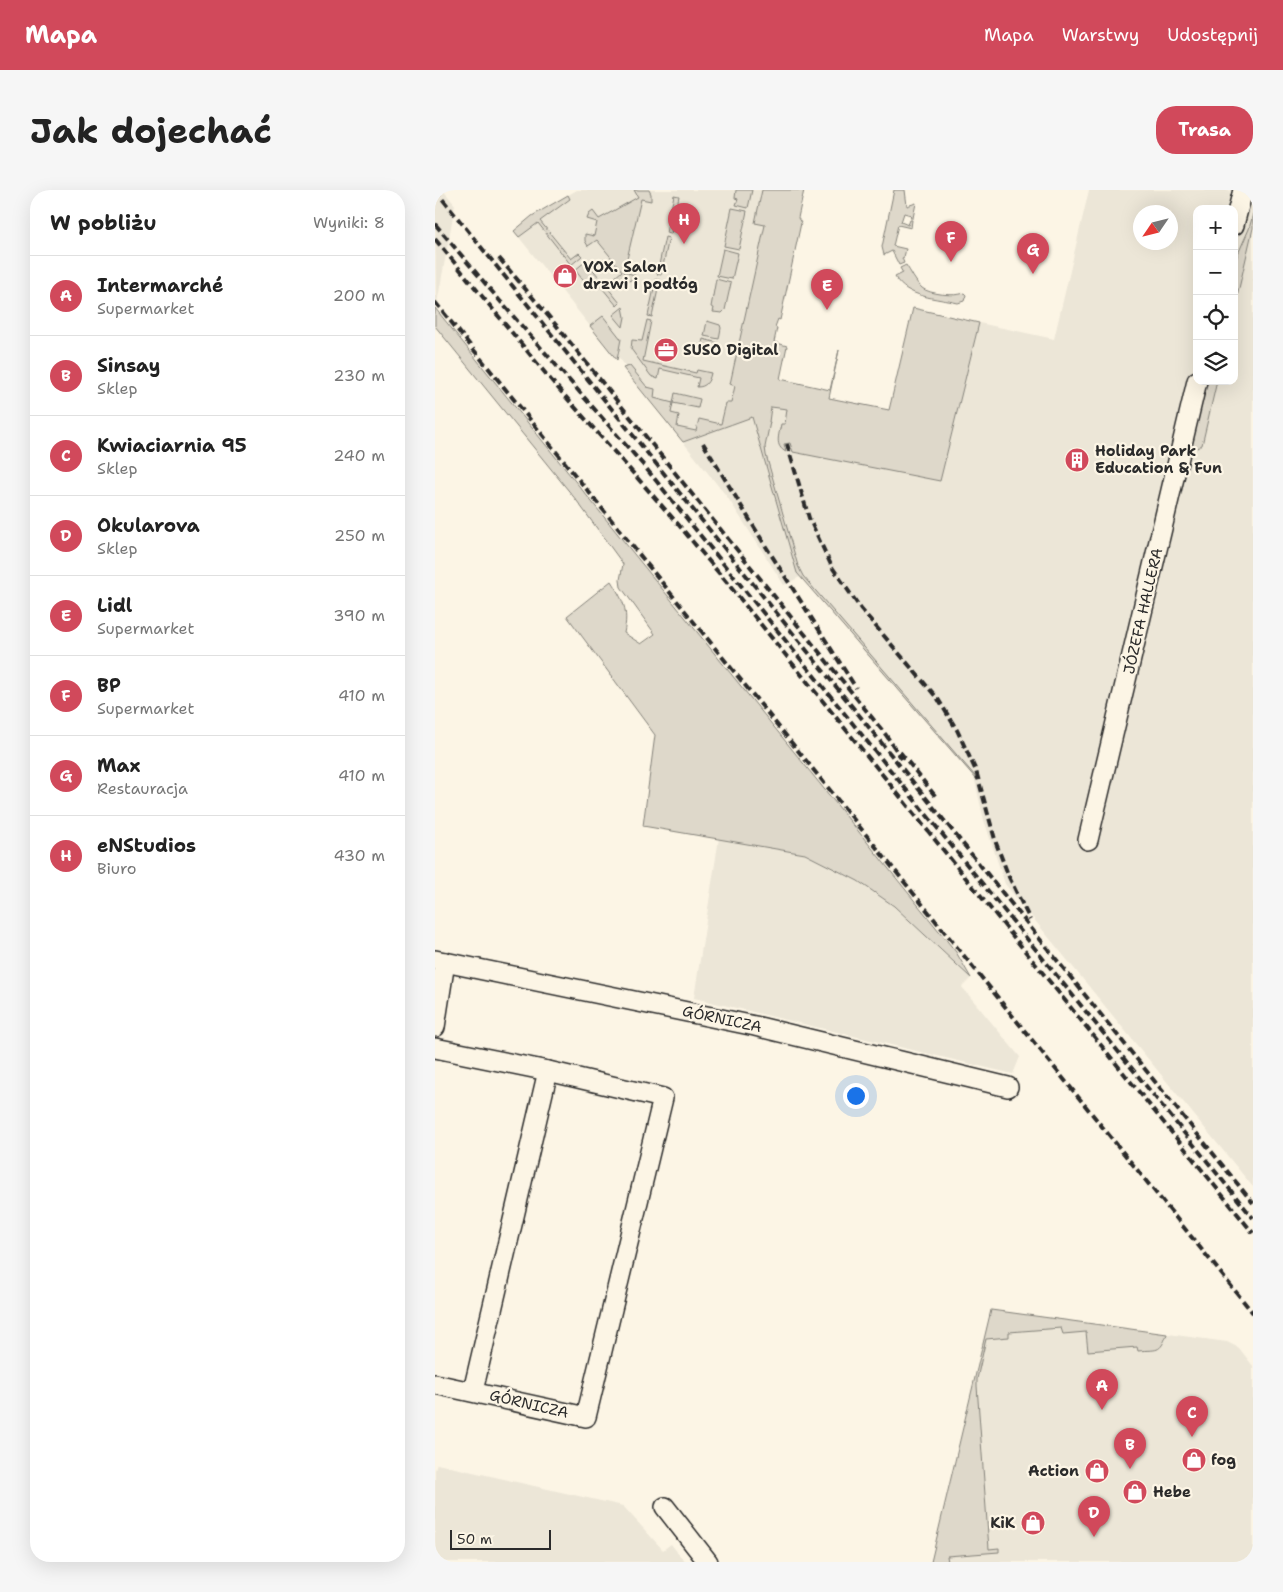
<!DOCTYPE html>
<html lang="pl">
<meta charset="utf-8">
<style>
body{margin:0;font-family:"Shantell Sans",sans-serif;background:#f6f6f6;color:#222}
.controls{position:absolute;right:15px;top:15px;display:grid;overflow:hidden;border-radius:10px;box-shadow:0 5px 20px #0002}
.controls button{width:45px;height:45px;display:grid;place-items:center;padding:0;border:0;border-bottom:1px solid #e0e0e0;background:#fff;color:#222;font:25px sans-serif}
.compass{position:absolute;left:698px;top:15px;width:45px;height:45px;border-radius:50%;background:#fff;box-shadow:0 5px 20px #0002;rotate:235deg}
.scale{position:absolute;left:15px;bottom:12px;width:101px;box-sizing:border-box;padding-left:5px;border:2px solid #2b2b2b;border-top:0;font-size:14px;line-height:18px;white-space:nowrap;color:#2b2b2b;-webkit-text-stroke:4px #fcf5e5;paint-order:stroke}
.you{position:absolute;left:420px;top:905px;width:18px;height:18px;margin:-12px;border:4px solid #fff;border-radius:50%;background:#1a73e8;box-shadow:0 0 0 8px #1a73e833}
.badge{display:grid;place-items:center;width:32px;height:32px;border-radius:50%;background:#d1495b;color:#fff;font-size:16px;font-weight:700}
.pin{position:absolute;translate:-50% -41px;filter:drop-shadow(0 1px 2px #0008)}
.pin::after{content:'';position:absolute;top:26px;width:18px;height:15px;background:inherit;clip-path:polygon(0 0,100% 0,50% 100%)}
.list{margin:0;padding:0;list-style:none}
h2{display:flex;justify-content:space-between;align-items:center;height:65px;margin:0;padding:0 20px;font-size:21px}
h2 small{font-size:16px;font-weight:400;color:#767676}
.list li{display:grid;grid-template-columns:32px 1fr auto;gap:15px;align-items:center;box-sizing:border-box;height:80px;padding:0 20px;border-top:1px solid #e0e0e0}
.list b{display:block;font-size:19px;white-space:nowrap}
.list p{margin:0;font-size:16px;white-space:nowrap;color:#767676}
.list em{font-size:16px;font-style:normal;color:#767676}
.icon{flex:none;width:28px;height:28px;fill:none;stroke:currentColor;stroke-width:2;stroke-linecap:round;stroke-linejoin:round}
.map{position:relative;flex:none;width:818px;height:1372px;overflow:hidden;border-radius:20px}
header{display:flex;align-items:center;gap:30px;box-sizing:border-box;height:70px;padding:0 25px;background:#d1495b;color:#fff}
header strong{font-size:24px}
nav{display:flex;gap:28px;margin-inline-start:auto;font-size:18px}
.intro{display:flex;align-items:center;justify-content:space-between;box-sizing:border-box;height:120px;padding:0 30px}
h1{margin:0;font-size:35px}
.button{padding:12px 22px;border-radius:20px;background:#d1495b;color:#fff;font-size:18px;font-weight:700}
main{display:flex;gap:30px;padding:0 30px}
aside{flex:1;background:#fff;border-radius:20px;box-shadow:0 5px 20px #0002}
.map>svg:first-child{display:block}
</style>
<header>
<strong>Mapa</strong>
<nav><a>Mapa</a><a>Warstwy</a><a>Udostępnij</a></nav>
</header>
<div class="intro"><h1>Jak dojechać</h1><a class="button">Trasa</a></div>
<main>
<aside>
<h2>W pobliżu<small>Wyniki: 8</small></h2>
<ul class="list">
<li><span class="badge">A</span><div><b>Intermarché</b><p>Supermarket</p></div><em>200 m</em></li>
<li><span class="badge">B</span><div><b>Sinsay</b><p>Sklep</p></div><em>230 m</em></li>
<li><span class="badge">C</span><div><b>Kwiaciarnia 95</b><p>Sklep</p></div><em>240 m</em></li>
<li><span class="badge">D</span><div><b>Okularova</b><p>Sklep</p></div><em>250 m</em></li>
<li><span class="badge">E</span><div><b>Lidl</b><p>Supermarket</p></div><em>390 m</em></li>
<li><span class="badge">F</span><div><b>BP</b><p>Supermarket</p></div><em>410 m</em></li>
<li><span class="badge">G</span><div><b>Max</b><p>Restauracja</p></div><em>410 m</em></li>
<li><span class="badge">H</span><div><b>eNStudios</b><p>Biuro</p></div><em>430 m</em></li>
</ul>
</aside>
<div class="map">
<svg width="818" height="1372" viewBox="0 0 818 1372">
<rect width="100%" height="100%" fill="#fcf5e5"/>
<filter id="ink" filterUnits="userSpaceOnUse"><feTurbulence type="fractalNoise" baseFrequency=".02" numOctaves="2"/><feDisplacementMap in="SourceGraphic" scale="10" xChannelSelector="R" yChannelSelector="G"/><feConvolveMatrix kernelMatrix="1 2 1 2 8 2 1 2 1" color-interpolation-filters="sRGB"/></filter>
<g filter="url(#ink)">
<!-- built -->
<g fill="#ece6d7" fill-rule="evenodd">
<polygon points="0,0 8,0 20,15 1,119"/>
<path d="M 142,0 L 367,0 L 323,196 L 505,291 L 544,133 L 619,149 L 654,0 L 793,0 L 796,1 L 795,6 L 818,12 L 818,997 L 570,694 L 549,630 L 539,587 L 365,387 L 349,395 L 293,308 L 248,252 L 250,251 L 158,135 L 155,136 L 79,41 L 97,26 ZM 762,19 L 799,19 L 799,191 L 762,191 ZM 706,22 L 736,22 L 736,52 L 706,52 Z"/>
<polygon points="284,648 370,664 423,691 459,716 536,788 527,797 585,867 578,884 259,808"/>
<polygon points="556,1120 792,1152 804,1158 818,1176 818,1372 496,1372"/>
<polygon points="2,1274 188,1316 228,1360 236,1354 250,1372 0,1372 0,1280"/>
</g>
<!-- green -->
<g fill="#ded8ca" stroke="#84827a">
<polygon points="199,0 214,0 216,4 216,11 206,9 189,82 200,85 196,90 188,93 179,88 187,81 162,50 153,56 150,51 150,44 159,46 162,32 152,29 154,24 158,21 164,29 203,7"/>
<polygon points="301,0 317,0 313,18 301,15 303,9 300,8"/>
<path d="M 327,0 L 369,0 L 363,28 L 366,33 L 345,130 L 343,129 L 340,137 L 342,138 L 339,152 L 352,156 L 345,189 L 395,200 L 404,160 L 394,208 L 454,220 L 478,118 L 544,133 L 505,291 L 358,262 L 355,253 L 349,254 L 351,262 C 339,256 344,245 346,234 L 350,234 L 352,219 L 336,217 L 334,232 L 335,232 L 330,257 L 331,265 L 363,376 L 368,386 L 540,586 L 542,590 L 362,383 L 317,227 L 248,252 L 188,178 L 195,176 L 212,197 L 220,199 L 219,208 L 238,213 L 240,203 L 265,209 L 263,218 L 238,213 L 236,223 L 244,225 L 242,237 L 261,241 L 264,229 L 286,234 L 291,213 L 296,213 L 300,196 L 295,194 L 330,35 L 320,33 Z"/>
<polygon points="459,0 470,0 472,16 481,13 478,28 475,28 476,25 469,23 466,32 473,35 475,30 477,30 476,38 463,35 458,56 471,59 469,67 467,68 469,73 464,75 457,61 449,65 447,57"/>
<polygon points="133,5 135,9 105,31 136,69 144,63 147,66 136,75 103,33 84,47 79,41 97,26"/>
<polygon points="239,5 244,6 236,44 231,43"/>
<polygon points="297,18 312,21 304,59 289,56"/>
<polygon points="818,24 818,38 799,120 799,78 802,66 814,39"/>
<polygon points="230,47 234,48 226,85 222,84"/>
<polygon points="288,59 303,63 297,89 282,86"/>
<polygon points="151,71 185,113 182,116 163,93 155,99 140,80"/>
<path d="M 471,75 C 476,82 480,92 487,98 C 494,104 520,107 529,103 L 531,105 L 529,111 L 523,113 C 502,108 472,108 460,87 L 468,83 L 465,78 Z"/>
<polygon points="221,89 225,90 217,127 213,126"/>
<polygon points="281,89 296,93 290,120 287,123 278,122 279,118 276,117"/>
<polygon points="188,117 190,127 188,137 178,125"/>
<path d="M 0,118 L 521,762 L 536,788 L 459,716 L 423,691 L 370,664 L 208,636 L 220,545 L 132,426 L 176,391 C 188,410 194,420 189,443 L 206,454 L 220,444 L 186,397 L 185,390 L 188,374 L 142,311 L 0,136 Z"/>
<polygon points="168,126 186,149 182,170 155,136"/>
<path d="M 212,130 L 216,131 L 208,171 L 261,183 L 262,180 L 276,183 C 274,192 271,197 262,197 L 264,188 L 225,179 L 223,189 L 216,186 L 196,159 L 197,150 L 207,151 Z"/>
<polygon points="272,131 285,135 286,138 284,149 269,146"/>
<polygon points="268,149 283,153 281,162 266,158"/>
<polygon points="772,191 782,191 767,255 762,258 757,255"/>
<path d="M 556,1120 L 732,1144 C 725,1164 722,1159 703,1161 L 702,1157 L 653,1161 L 651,1142 L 628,1144 L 626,1138 L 574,1142 L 574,1147 L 551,1149 L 542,1189 L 542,1196 L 554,1359 L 564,1358 L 564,1362 L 512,1366 L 513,1372 L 496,1372 Z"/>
</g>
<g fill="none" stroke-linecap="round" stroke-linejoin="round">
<defs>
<g id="minor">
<polyline points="799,35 808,0"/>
<polyline points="653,650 762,191"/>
<polyline points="0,770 320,836 573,897"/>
<polyline points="0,837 10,772"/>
<polyline points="0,858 113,881 228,908 151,1227 0,1194"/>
<polyline points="38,1201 113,881"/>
<polyline points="230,1317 273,1372"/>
</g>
</defs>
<!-- minor casing -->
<use href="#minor" stroke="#2b2b2b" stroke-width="22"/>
<!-- minor -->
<use href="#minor" stroke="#fcf5e5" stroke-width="19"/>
<!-- rail -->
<g stroke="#2b2b2b" stroke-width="4" stroke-dasharray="8 4" stroke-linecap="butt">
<polyline points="0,0 818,1013"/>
<polyline points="0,34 65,111 210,277 818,1028"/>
<polyline points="0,49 116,190 243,334 298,400 818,1043"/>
<polyline points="64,68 121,135 381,458 451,545 467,569"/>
<polyline points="0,112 818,1123"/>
<polyline points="268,253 330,355 421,498"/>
<polyline points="352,254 374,328 397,377 426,419 503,509 522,540 541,581 561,653 574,687 595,730"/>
<polyline points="465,562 502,608"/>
</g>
</g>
</g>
<!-- icons -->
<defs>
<symbol id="shop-disc" viewBox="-11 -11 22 22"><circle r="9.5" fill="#d1495b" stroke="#fcf5e5"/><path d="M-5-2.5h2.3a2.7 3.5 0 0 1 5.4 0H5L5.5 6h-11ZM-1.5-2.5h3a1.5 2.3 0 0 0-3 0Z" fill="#fff"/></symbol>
<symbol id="office-disc" viewBox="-11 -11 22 22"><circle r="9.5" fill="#d1495b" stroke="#fcf5e5"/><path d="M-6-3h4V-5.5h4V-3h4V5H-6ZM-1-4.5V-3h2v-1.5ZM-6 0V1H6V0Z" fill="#fff"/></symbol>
<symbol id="building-disc" viewBox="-11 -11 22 22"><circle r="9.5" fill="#d1495b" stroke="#fcf5e5"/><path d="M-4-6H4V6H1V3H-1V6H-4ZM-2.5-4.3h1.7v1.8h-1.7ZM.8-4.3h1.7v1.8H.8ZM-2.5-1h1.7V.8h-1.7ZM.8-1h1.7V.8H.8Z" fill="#fff"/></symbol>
</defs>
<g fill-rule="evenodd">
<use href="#shop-disc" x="116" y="72" width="28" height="28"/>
<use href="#office-disc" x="217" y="146" width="28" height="28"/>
<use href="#building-disc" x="628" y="256" width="28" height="28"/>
<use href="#shop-disc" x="745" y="1256" width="28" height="28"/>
<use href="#shop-disc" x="648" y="1267" width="28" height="28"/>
<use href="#shop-disc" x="686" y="1288" width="28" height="28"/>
<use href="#shop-disc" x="584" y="1319" width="28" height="28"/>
</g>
<g text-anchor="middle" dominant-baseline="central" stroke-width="4.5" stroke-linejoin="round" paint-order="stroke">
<!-- poi labels -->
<g font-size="15" font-weight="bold" fill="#2b2b2b" stroke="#fcf5e5" text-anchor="start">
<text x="148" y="77">VOX. Salon<tspan x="148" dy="17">drzwi i podłóg</tspan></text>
<text x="248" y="160">SUSO Digital</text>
<text x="660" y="261">Holiday Park<tspan x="660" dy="17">Education &amp; Fun</tspan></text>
<text x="776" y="1270">fog</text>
<text x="644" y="1281" text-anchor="end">Action</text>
<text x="718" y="1302">Hebe</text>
<text x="580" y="1333" text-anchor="end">KiK</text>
</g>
<!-- street labels -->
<g font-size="15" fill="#2b2b2b" stroke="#fcf5e5">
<text transform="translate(708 421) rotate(-77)">JÓZEFA HALLERA</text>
<text transform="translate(287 829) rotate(12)">GÓRNICZA</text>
<text transform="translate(94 1214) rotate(13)">GÓRNICZA</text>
</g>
</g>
</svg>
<div class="controls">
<button>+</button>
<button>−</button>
<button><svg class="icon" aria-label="locate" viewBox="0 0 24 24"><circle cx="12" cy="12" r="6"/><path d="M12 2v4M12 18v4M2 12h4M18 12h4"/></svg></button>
<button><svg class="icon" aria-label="layers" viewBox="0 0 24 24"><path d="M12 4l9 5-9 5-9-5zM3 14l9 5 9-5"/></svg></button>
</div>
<svg class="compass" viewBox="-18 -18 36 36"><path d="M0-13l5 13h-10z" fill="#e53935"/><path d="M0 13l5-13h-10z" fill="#767676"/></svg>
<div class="scale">50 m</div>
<div class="you"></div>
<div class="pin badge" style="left:667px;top:1220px">A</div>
<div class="pin badge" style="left:695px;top:1279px">B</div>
<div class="pin badge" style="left:757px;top:1247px">C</div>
<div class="pin badge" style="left:659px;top:1347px">D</div>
<div class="pin badge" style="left:392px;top:120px">E</div>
<div class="pin badge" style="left:516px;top:72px">F</div>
<div class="pin badge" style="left:598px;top:84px">G</div>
<div class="pin badge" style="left:249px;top:54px">H</div>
</div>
</main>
